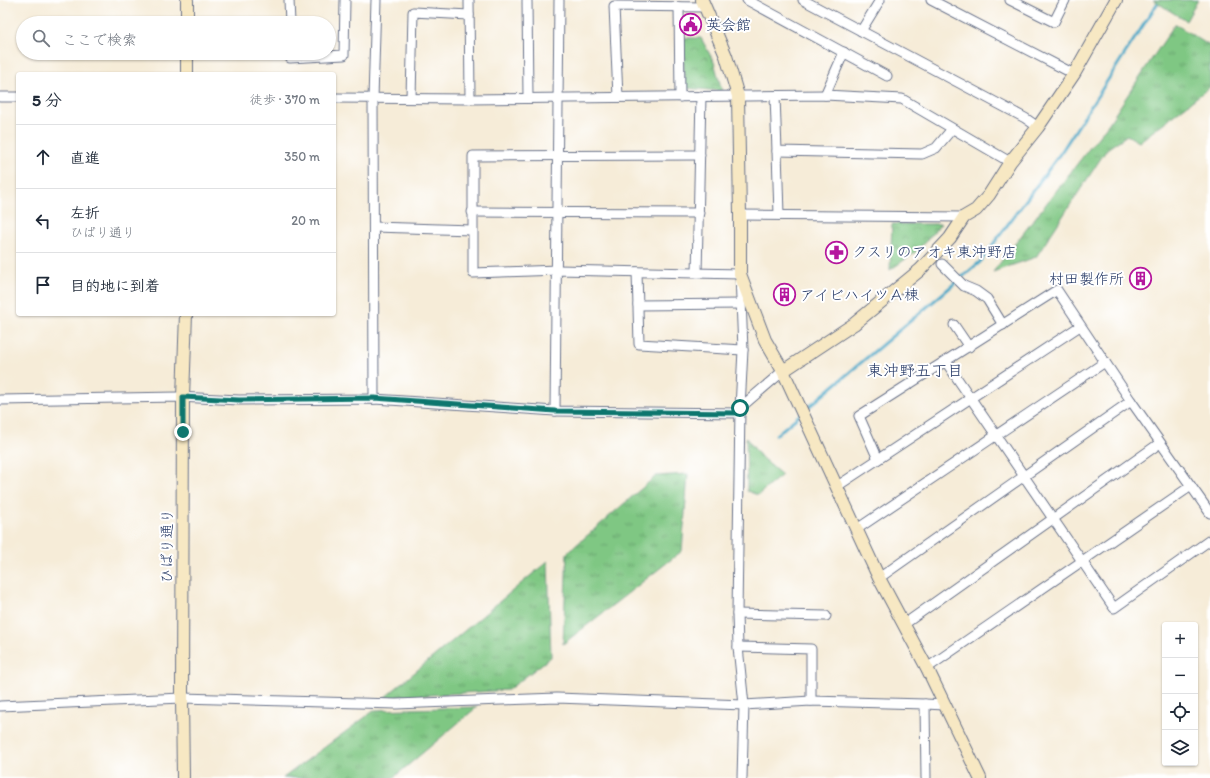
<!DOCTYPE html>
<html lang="ja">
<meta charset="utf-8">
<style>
body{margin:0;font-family:Itim,"Klee One",sans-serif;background:#f2f2f3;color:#1f2937}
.controls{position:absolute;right:12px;bottom:12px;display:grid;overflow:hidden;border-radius:4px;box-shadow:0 1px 3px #0004}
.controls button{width:36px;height:36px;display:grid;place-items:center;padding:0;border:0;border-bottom:1px solid #e0e1e3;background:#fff;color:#1f2937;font:20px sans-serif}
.stop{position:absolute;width:12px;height:12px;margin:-9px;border:3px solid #0f766e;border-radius:50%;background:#fff}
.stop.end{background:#0f766e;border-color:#fff;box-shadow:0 1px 4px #0008}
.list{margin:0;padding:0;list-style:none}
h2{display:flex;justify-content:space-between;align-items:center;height:52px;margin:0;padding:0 16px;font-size:17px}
h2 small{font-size:13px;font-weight:400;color:#747a83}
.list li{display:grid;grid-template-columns:26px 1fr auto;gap:12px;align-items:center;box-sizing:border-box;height:64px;padding:0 16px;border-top:1px solid #e0e1e3}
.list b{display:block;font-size:15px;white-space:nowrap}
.list p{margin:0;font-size:13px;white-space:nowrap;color:#747a83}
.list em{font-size:13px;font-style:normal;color:#747a83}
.icon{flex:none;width:22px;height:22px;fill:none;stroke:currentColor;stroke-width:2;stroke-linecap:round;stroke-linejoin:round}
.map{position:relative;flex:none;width:1210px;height:778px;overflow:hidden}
.search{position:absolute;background:#fff;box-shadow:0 1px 3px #0004;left:16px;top:16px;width:320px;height:44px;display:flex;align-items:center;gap:10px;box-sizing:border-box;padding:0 14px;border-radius:22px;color:#747a83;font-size:15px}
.panel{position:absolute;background:#fff;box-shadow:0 1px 3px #0004;left:16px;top:72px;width:320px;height:244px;border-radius:4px}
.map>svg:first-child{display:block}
</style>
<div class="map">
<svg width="1210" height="778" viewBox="0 0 1210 778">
<defs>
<pattern id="grass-tufts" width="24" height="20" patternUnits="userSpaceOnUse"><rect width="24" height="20" fill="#7fc783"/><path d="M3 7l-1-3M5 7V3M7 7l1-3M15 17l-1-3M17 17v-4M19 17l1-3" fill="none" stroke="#67a26e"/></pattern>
<pattern id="park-crowns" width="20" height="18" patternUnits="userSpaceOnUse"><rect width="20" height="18" fill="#7fc783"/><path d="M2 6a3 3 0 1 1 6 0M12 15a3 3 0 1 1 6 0" fill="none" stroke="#67a26e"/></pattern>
</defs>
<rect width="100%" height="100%" fill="#fff"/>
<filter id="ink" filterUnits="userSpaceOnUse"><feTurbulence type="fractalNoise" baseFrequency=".025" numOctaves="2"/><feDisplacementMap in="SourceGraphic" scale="8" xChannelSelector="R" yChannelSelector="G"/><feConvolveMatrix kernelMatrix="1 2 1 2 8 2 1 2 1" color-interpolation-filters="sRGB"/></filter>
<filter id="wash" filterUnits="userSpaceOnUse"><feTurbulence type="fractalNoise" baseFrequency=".012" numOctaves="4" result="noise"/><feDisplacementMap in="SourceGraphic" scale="16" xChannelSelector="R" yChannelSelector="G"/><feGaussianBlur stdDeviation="0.9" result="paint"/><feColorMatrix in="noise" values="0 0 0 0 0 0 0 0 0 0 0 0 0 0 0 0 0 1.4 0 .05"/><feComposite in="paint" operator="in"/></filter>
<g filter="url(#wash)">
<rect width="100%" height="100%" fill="#f6ecd8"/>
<!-- grass -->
<g fill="url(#grass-tufts)" stroke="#4d7b70">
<polygon points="1153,0 1198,0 1186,21"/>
<polygon points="1175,24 1210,46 1210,87 1139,142 1127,135 1107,149 1036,257 993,272 1109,123"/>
<polygon points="746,438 762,458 782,475 758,495 747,491"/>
<polygon points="688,474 682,551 563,644 567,553 656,476"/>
<polygon points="548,561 551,657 508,690 384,698"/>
<polygon points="477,707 393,778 283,778 375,710"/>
</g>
<!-- park -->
<g fill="url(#park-crowns)" stroke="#4d7b70">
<polygon points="682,38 701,38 714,62 722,91 685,88"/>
<polygon points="892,224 941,224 917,251 890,270"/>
</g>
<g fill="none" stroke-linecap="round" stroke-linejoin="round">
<!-- stream -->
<g stroke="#49a8c8" stroke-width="3">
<polyline points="805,410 980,262 1060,154 1157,4"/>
<polyline points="776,435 801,414"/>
</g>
</g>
</g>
<g filter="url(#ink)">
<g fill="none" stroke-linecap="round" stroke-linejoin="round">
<defs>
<g id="street">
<polyline points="289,0 290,23"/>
<polyline points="469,0 470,99"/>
<polyline points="527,0 528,98"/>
<polyline points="747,0 887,76"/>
<polyline points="803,0 1025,118 1038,127"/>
<polyline points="931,0 1074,74"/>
<polyline points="1010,0 1054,22 1065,0"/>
<polyline points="679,7 680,97"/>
<polyline points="861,31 880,0"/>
<polyline points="290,53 290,58 344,55 345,0"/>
<polyline points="825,95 844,52"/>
<polyline points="775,96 777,151 922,154 936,148 952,129"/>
<polyline points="0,97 18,97"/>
<polyline points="618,97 614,6 705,7"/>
<polyline points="334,98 470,99 825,95 902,99 1010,162"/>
<polyline points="411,98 413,12 469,15"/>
<polyline points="777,151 779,215"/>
<polyline points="700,155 473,156 473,273 558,270 740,274 743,350 740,408 737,614 738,647 744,705 742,778"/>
<polyline points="472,212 699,213"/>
<polyline points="740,215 964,217"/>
<polyline points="374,227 472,230"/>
<polyline points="942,264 964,286 976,291 987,299 1003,325"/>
<polyline points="637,272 639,344 743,350"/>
<polyline points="697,273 701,96"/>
<polyline points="638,305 741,304"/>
<polyline points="954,325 969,347"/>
<polyline points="946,362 1114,608 1210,540"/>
<polyline points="374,399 373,99 376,0"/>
<polyline points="0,400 178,397 239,400 374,399 555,411 741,413"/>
<polyline points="740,408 783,371"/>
<polyline points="555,411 559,0"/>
<polyline points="878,459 859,416 1057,290 1131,401 1210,513"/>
<polyline points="836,487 1080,326"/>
<polyline points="857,529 1105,362"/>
<polyline points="879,578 1131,401"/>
<polyline points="737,614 826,616"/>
<polyline points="903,625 1160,443"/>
<polyline points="738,647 811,649 811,701"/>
<polyline points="927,668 1191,486"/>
<polyline points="925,704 926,778"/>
<polyline points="0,706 182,698 396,704 557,698 744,705 811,701 925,704 945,705"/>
</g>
<g id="secondary">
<polyline points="702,0 726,56 738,96 740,215 740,274 765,340 783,371 879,578 927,668 980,778"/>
<polyline points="187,23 187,0"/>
<polyline points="187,74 187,53"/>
<polyline points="783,371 854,324 920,270 950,238 964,217 976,210 989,195 1010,162 1038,127 1074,74 1116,0"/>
<polyline points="183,778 182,698 183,397 186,314"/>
</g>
</defs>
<!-- street casing -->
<use href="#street" stroke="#687189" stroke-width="11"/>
<!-- secondary casing -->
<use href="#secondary" stroke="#687189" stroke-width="14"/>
<!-- street -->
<use href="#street" stroke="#fff" stroke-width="9"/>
<!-- secondary -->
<use href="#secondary" stroke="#f7e8c3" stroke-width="12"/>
</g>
</g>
<g fill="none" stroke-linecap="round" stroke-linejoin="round" filter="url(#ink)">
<!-- route -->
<polyline stroke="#0f766e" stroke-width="5" points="183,432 183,397 239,400 374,398 555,411 741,413 740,408"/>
</g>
<!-- icons -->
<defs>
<symbol id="civic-ring" viewBox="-11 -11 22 22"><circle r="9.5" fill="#fff" stroke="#b5179e" stroke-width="1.5"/><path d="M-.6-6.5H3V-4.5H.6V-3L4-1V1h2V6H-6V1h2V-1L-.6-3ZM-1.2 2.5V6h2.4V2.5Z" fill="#b5179e"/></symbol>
<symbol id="pharmacy-ring" viewBox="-11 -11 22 22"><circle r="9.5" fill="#fff" stroke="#b5179e" stroke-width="1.5"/><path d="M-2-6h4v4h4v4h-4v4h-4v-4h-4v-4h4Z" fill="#b5179e"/></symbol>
<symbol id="building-ring" viewBox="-11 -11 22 22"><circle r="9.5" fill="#fff" stroke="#b5179e" stroke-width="1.5"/><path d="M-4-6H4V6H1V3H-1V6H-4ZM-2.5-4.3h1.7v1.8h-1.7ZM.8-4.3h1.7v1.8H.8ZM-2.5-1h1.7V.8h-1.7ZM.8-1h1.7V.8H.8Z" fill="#b5179e"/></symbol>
</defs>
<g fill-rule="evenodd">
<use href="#civic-ring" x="678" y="12" width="25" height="25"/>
<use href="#pharmacy-ring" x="824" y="240" width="25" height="25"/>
<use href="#building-ring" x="1128" y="266" width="25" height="25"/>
<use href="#building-ring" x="772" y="282" width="25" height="25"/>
</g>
<g text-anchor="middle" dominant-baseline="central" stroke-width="4" stroke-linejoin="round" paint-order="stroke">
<!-- poi labels -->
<g font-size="15" fill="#1b2f5e" stroke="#fff" text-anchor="start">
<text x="706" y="25">英会館</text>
<text x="852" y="252">クスリのアオキ東沖野店</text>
<text x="1124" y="279" text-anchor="end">村田製作所</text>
<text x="800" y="295">アイビハイツＡ棟</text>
</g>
<!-- street labels -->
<g font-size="15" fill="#1b2f5e" stroke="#fff">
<text transform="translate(167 546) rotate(-90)">ひばり通り</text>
</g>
<!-- neighbourhood labels -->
<g font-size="16" fill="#1b2f5e" stroke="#fff">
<text x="915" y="370">東沖野五丁目</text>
</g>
</g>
</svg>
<div class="controls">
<button>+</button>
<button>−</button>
<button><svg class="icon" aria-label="locate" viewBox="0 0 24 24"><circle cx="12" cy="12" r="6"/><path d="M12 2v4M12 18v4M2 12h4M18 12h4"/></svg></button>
<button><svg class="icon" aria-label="layers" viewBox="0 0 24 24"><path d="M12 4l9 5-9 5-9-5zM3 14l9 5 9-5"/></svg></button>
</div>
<div class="stop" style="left:740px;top:408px"></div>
<div class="stop end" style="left:183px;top:432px"></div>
<div class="search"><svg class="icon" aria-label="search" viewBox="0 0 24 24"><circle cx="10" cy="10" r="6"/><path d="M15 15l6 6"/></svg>ここで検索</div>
<section class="panel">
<h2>5 分<small>徒歩 · 370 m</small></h2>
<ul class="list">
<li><svg class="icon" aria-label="ahead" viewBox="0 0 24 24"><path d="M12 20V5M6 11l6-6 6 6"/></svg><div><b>直進</b></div><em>350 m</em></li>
<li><svg class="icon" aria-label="left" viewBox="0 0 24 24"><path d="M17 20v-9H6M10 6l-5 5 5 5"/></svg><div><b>左折</b><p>ひばり通り</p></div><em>20 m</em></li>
<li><svg class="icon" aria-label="arrive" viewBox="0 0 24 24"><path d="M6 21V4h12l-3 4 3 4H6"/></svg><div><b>目的地に到着</b></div></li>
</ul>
</section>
</div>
